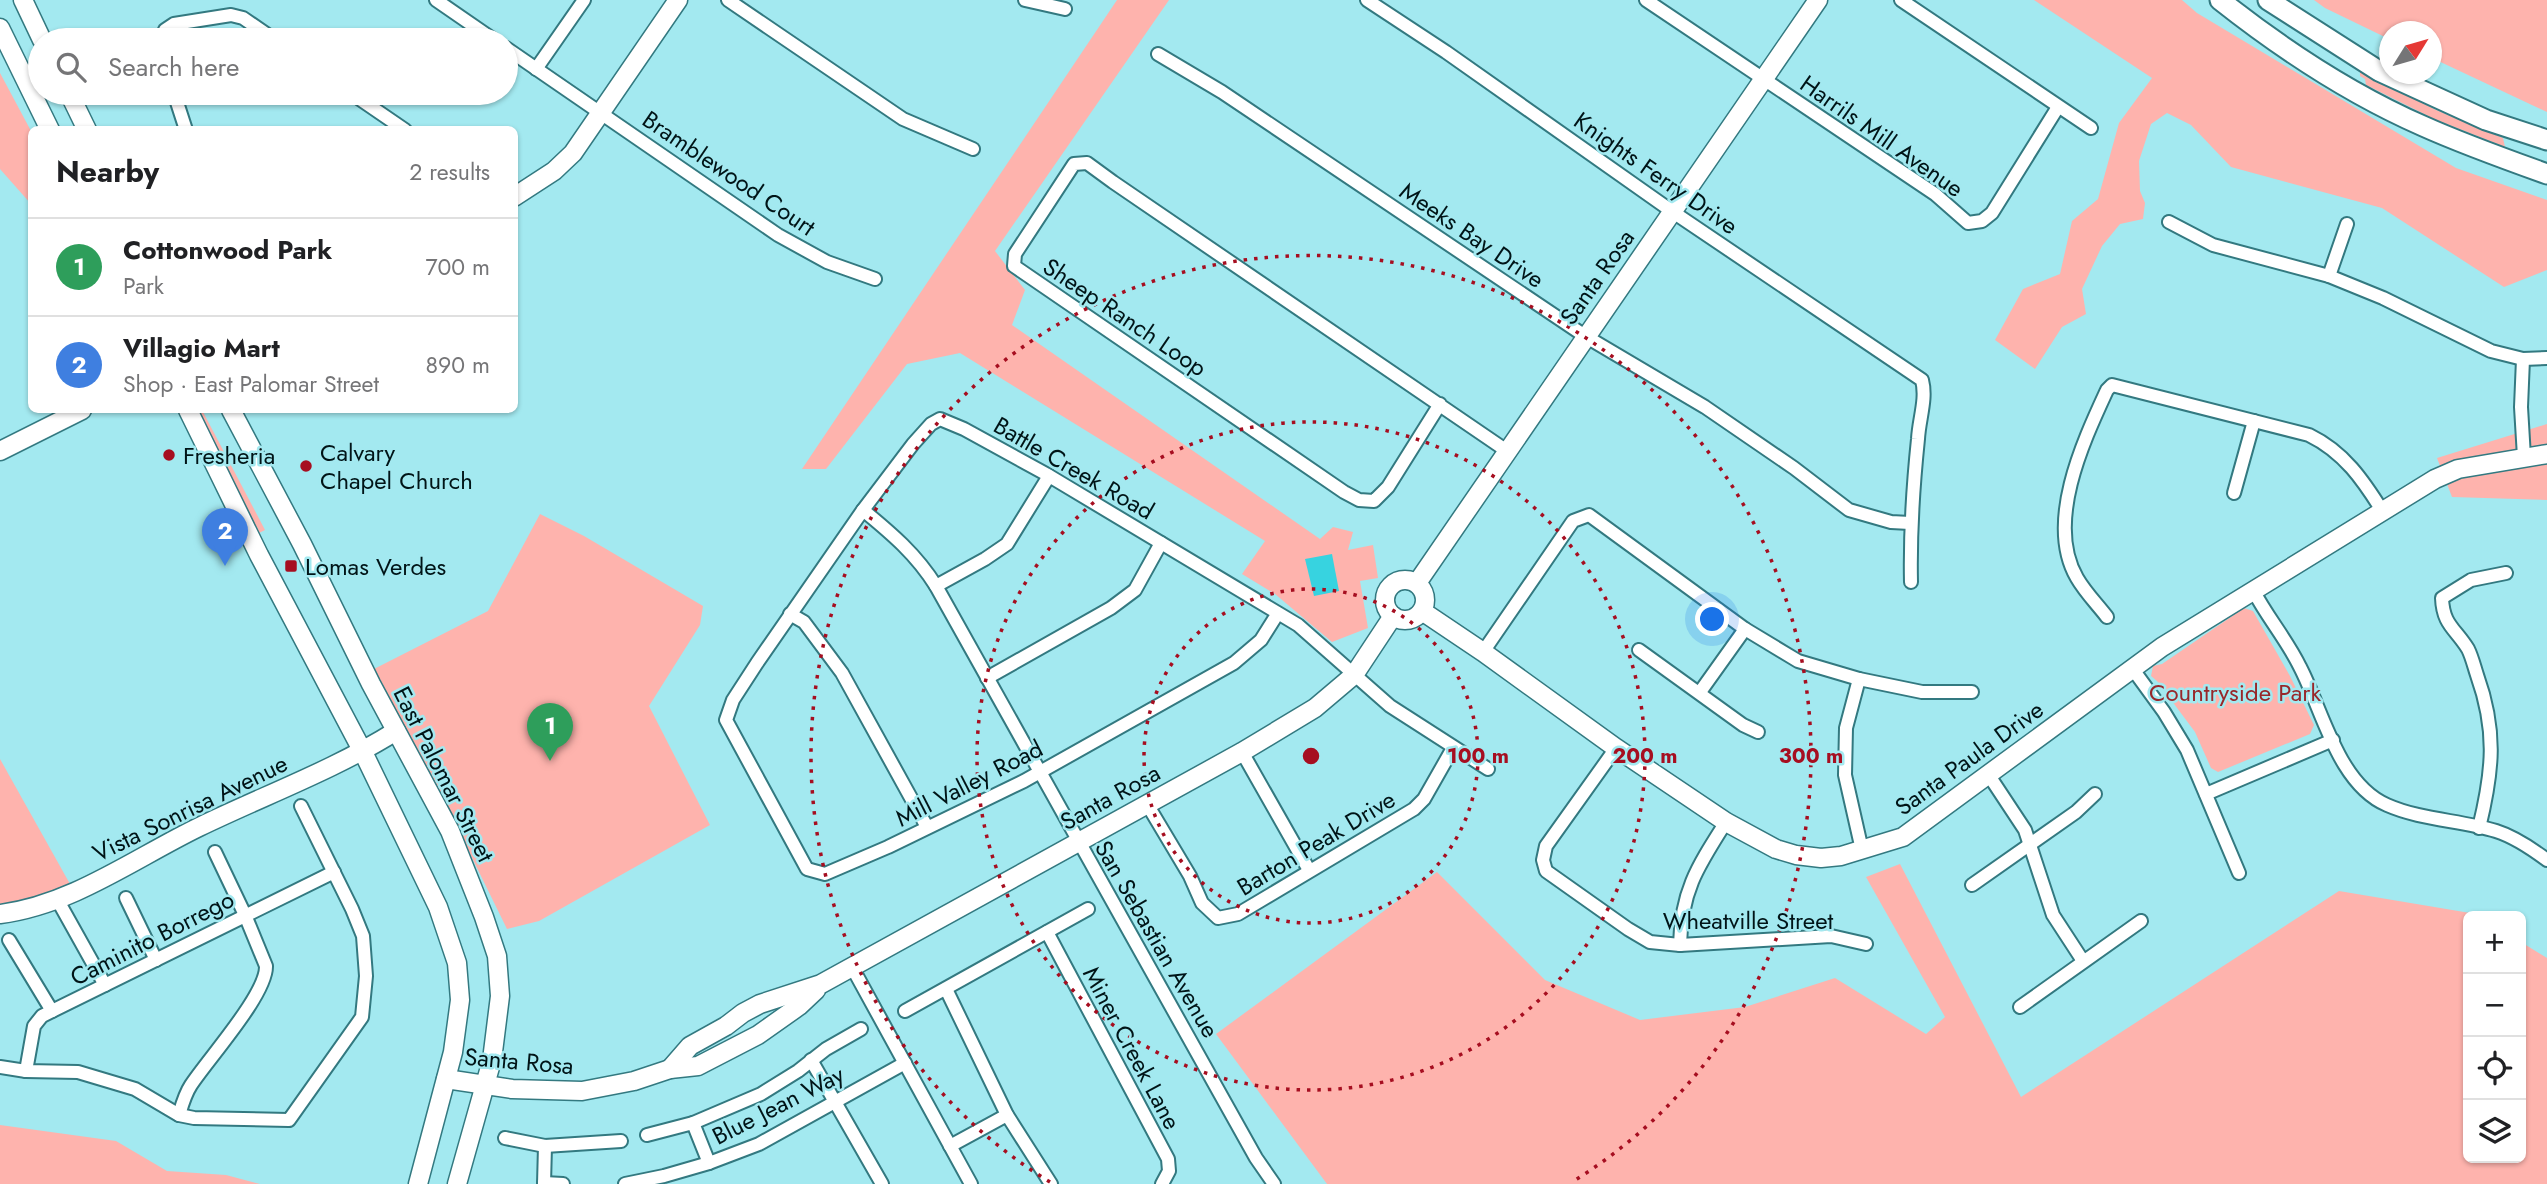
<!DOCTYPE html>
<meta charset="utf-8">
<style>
body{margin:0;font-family:Jost,sans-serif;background:#f6f6f6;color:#202124}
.controls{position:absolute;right:21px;bottom:21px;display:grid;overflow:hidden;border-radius:10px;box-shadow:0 2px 5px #0004}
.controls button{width:63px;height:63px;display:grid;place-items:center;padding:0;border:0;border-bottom:2px solid #e0e0e0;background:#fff;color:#202124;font:35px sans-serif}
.compass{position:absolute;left:2379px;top:21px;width:63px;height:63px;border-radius:50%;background:#fff;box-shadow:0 2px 5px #0004;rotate:53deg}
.you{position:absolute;left:1713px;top:620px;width:24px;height:24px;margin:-18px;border:5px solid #fff;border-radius:50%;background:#1a73e8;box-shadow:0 0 0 10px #1a73e833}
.badge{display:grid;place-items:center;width:46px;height:46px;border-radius:50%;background:#a60e20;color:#fff;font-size:23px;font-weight:700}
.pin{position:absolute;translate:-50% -58px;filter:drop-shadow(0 2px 4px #0008)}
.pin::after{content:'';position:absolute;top:37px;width:24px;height:21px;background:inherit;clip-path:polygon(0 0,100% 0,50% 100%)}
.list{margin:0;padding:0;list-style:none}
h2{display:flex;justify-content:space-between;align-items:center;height:91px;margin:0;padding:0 28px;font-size:30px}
h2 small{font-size:23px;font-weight:400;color:#757577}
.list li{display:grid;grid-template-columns:46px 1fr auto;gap:21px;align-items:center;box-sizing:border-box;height:98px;padding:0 28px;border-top:2px solid #e0e0e0}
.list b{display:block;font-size:26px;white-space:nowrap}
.list p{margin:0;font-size:23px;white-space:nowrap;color:#757577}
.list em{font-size:23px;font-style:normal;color:#757577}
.icon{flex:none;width:38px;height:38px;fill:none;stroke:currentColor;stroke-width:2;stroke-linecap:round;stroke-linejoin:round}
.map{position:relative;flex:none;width:2547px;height:1184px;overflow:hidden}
.search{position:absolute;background:#fff;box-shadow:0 2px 5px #0004;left:28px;top:28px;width:490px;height:77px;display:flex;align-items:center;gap:18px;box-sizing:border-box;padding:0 24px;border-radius:38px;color:#757577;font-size:26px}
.panel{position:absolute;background:#fff;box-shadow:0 2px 5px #0004;left:28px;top:126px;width:490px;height:287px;border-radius:10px}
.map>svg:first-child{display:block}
</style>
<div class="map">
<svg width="2547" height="1184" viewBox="0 0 2547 1184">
<rect width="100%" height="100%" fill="#a3e9f0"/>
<!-- green -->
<g fill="#feb3ad">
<polygon points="1117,0 1169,0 995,251 1025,290 1012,325 1320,539 1333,527 1353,532 1348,550 1373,545 1378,578 1360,581 1368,628 1332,642 1275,594 1242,574 1265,541 960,353 907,364 826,469 802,469"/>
<polygon points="2034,0 2182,0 2197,13 2456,168 2547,200 2547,270 2504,287 2382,208 2231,167 2191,125 2167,113 2151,124 2139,161 2140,191 2145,203 2143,219 2120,224 2102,246 2082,289 2086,314 2062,327 2035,369 1995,340 2023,289 2060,274 2072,221 2098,199 2119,123 2152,78"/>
<polygon points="2314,0 2547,0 2547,112 2432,58 2432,32 2390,32 2389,39 2325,8"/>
<polygon points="2360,71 2436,110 2503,138 2505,147 2434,119 2366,85 2365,79 2360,76"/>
<polygon points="0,73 31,131 31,204 0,169"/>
<polygon points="195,410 202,410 265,530 259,533 257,527 254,528"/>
<polygon points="2547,424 2547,500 2452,497 2437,458"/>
<polygon points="540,514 584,536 703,606 700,625 649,706 710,825 539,921 507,929 451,815 374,669 488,611"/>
<polygon points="2244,608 2253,611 2290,676 2314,725 2310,734 2218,772 2211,768 2195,732 2157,681 2151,676 2153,666 2162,664"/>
<polygon points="0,759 70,884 22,907 0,908"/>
<polygon points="1900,864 2021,1097 2339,891 2476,914 2480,916 2468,916 2468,1158 2521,1158 2521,942 2547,958 2547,1184 1327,1184 1216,1034 1437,872 1545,980 1640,1020 1745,1007 1835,978 1926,1034 1945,1017 1866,877"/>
<polygon points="0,1125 116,1141 167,1171 226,1175 260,1184 0,1184"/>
</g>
<!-- water -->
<polygon fill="#37d3e0" points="1332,554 1339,591 1314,596 1305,559"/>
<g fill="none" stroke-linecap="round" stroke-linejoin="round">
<defs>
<g id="street">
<polyline points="436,0 494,40"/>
<polyline points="728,0 903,119 973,149"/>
<polyline points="1025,0 1065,9"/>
<path d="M 1367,0 L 1446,52 L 1673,212 L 1922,380 C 1927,399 1919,419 1918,439 C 1913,487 1910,534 1911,582"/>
<polyline points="1646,0 1935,194 1968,223 1982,221 1992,213 2058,107"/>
<polyline points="1901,0 2091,128"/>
<polyline points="161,40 165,30 174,24 231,15 243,18 275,40"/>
<polyline points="506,48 778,235 827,262 875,279"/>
<polyline points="1158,54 1222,92 1585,336 1705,407 1794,468 1849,510 1891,522 1910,523"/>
<polyline points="536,69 584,0"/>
<polyline points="174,93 186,130"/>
<polyline points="351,93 405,130"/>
<polyline points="2169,222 2213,245 2329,276 2383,298 2491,351 2523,359 2547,358"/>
<polyline points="2329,276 2347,224"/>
<polyline points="2523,359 2521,407 2524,457"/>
<polyline points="1440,404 1388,487 1374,501 1359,500 1344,492 1014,266 1015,254 1074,164 1087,163 1113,182 1507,451"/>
<polyline points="2234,493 2254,421"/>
<path d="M 863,510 C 891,533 916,554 936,586 L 1256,1158 L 1274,1184"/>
<polyline points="936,586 985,559 1007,544 1049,476"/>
<path d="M 2253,590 C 2267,617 2287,640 2300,667 C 2323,711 2338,784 2387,805 C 2421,820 2460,820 2496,831 C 2515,837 2531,848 2547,860"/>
<polyline points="1278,613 1261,640 1234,663 1024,781 888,847 825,874 807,869 726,720 733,700 757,663 863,510 913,444 931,424 940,419 964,429 1046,474 1298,625 1390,706 1488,769"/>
<polyline points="790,614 804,622 842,673 927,827"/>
<path d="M 2107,617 C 2097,604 2085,592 2077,578 C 2045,523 2083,442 2107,390 L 2112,385 L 2309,435 C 2344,452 2363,480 2383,512"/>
<polyline points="1639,650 1743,725 1758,732"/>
<polyline points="1483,652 1573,521 1589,515 1745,629 1798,661 1859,679 1922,692 1972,692"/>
<polyline points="2132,668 2164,712 2187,750 2239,873"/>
<polyline points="987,678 1111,608 1135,590 1161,543"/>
<polyline points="1859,679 1846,728 1845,775 1862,850"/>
<polyline points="1700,692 1745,629"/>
<polyline points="1616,748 1546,846 1543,860 1546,871 1628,929 1650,942 1680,945 1831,936 1866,944"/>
<polyline points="1242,752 1309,870"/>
<polyline points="1988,774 2025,830 2053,915 2083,961"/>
<polyline points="2206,794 2333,740"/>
<polyline points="1147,804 1190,876 1202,903 1218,918 1238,914 1414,809 1424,799 1453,748"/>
<path d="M 2479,828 C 2493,771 2497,731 2477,675 C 2474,666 2472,657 2468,649 C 2455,628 2443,625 2442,598 L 2471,580 L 2506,573"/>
<polyline points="1972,885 2076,812 2095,794"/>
<polyline points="126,898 156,960"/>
<polyline points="57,899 105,985"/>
<polyline points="1047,932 1168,1159 1169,1171 1162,1184"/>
<polyline points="9,940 52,1011"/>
<path d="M 1680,945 C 1681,891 1698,866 1726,822"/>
<polyline points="852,967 971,1184"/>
<polyline points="946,989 1007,1115 1051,1184"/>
<polyline points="2020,1007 2141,921"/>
<polyline points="905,1011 1088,909"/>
<polyline points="811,1060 882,1184"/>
<polyline points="0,1067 26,1071 78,1072 135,1089 179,1115 194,1118 289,1120 362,1017 366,976 363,936 352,909 301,806"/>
<polyline points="26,1071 34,1026 42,1016 334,872"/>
<path d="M 179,1115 C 182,1105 185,1094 191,1085 C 208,1059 267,994 266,966 L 245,915 L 215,852"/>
<polyline points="693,1123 709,1163"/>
<polyline points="647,1135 693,1123 761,1094 798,1071 826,1049 861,1029"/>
<polyline points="505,1138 545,1146 621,1141"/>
<polyline points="950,1146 1007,1115"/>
<polyline points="544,1183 563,1184"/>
<polyline points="544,1184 545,1146"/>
<polyline points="625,1184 664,1176 709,1163 759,1144 905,1063"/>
</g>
<g id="secondary">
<polyline points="23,0 42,40"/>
<polyline points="0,28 50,130"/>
<polyline points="69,93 87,130"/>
<polyline points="514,197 554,171 573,153 678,0"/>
<polyline points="188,410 259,555 363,752 438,907 457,963 460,1000 453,1052 418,1184"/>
<polyline points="231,410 302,544 371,684 450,831 484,917 497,956 500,996 492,1060 457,1184"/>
<polyline points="0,451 82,410"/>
<circle cx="1405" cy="600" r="20"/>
<polyline points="1417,583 1818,0"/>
<polyline points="1422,611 1483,652 1616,748 1726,822 1776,849 1796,855 1821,858 1841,856 1903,837 2162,647 2435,479 2458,469 2547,454"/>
<path d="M 0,914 C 72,905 135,858 199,827 C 265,795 334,770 396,731"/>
<polyline points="670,1069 690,1046 726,1026 743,1013 760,1004 821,984 1242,752 1315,708 1354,675 1393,616"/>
<polyline points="446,1079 512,1089 582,1091 634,1081 670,1069 698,1066 758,1035 799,1006 816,990"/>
</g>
<g id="primary">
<path d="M 2220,0 C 2282,49 2350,94 2423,126 C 2463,144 2505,159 2547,174"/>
<polyline points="2268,0 2379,71 2486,120 2547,140"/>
</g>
</defs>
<!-- street casing -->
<use href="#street" stroke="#337980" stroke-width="16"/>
<!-- secondary casing -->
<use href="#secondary" stroke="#337980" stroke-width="21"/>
<!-- primary casing -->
<use href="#primary" stroke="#337980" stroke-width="23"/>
<!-- street -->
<use href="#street" stroke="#fff" stroke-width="12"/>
<!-- secondary -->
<use href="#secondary" stroke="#fff" stroke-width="18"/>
<!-- primary -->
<use href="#primary" stroke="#fff" stroke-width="19"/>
</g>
<!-- distance rings -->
<g fill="none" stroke="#a60e20" stroke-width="3.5" stroke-dasharray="3.5 7">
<circle cx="1311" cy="756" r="167"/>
<circle cx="1311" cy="756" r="334"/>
<path d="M1050 1182A500 500 0 1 1 1572 1182"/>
</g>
<!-- markers -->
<g fill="#a60e20" stroke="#a3e9f0" stroke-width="2.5">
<circle cx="169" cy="455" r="7"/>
<circle cx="306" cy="466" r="7"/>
<rect x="284" y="559" width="14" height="14" rx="3.5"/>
</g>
<g text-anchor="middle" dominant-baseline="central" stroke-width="5" stroke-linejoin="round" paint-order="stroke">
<!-- street labels -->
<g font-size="24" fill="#001417" stroke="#a3e9f0">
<text transform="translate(1882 136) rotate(35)">Harrils Mill Avenue</text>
<text transform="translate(729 173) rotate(34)">Bramblewood Court</text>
<text transform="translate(1656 173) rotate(35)">Knights Ferry Drive</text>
<text transform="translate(1472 235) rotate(34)">Meeks Bay Drive</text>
<text transform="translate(1597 277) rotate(-55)">Santa Rosa</text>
<text transform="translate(1125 317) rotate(34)">Sheep Ranch Loop</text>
<text transform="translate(1074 468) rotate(30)">Battle Creek Road</text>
<text transform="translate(1969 758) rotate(-36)">Santa Paula Drive</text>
<text transform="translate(444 774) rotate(63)">East Palomar Street</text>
<text transform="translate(969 783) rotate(-27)">Mill Valley Road</text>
<text transform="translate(1110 797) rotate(-29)">Santa Rosa</text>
<text transform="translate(190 808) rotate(-26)">Vista Sonrisa Avenue</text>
<text transform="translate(1316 843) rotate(-31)">Barton Peak Drive</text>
<text x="1748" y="920">Wheatville Street</text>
<text transform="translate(152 938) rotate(-27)">Caminito Borrego</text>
<text transform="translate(1157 939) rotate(60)">San Sebastian Avenue</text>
<text transform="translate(1132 1048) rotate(62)">Miner Creek Lane</text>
<text transform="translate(519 1061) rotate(5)">Santa Rosa</text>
<text transform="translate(778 1105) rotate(-27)">Blue Jean Way</text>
</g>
<!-- poi labels -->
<g font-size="24" fill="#001417" stroke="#a3e9f0" text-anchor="start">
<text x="320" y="452">Calvary<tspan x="320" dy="28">Chapel Church</tspan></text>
<text x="183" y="455">Fresheria</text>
<text x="305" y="566">Lomas Verdes</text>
</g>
<!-- park labels -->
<g font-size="24" fill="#98272a" stroke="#a3e9f0">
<text x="2235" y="692">Countryside Park</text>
</g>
</g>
<circle cx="1311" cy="756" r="10" fill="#a60e20" stroke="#a3e9f0" stroke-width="3.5"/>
<g font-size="21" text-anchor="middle" font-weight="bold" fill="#a60e20" stroke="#a3e9f0" stroke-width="5" stroke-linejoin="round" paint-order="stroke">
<text x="1478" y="763">100 m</text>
<text x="1645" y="763">200 m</text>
<text x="1811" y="763">300 m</text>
</g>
</svg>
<div class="controls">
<button>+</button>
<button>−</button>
<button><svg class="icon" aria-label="locate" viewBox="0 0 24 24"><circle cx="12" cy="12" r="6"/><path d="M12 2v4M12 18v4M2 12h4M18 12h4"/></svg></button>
<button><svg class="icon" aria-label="layers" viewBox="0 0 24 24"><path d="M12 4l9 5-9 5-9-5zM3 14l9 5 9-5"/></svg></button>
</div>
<svg class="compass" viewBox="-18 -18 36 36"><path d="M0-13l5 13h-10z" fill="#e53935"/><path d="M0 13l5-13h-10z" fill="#757577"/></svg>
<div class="you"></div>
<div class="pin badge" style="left:550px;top:761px;background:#2e9e5b">1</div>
<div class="pin badge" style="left:225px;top:566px;background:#3f7fe0">2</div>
<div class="search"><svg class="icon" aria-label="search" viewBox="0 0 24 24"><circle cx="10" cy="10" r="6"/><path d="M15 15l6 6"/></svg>Search here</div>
<section class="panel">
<h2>Nearby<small>2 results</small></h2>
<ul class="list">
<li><span class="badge" style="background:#2e9e5b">1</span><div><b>Cottonwood Park</b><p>Park</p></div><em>700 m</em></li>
<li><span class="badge" style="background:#3f7fe0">2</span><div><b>Villagio Mart</b><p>Shop · East Palomar Street</p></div><em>890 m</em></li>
</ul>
</section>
</div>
